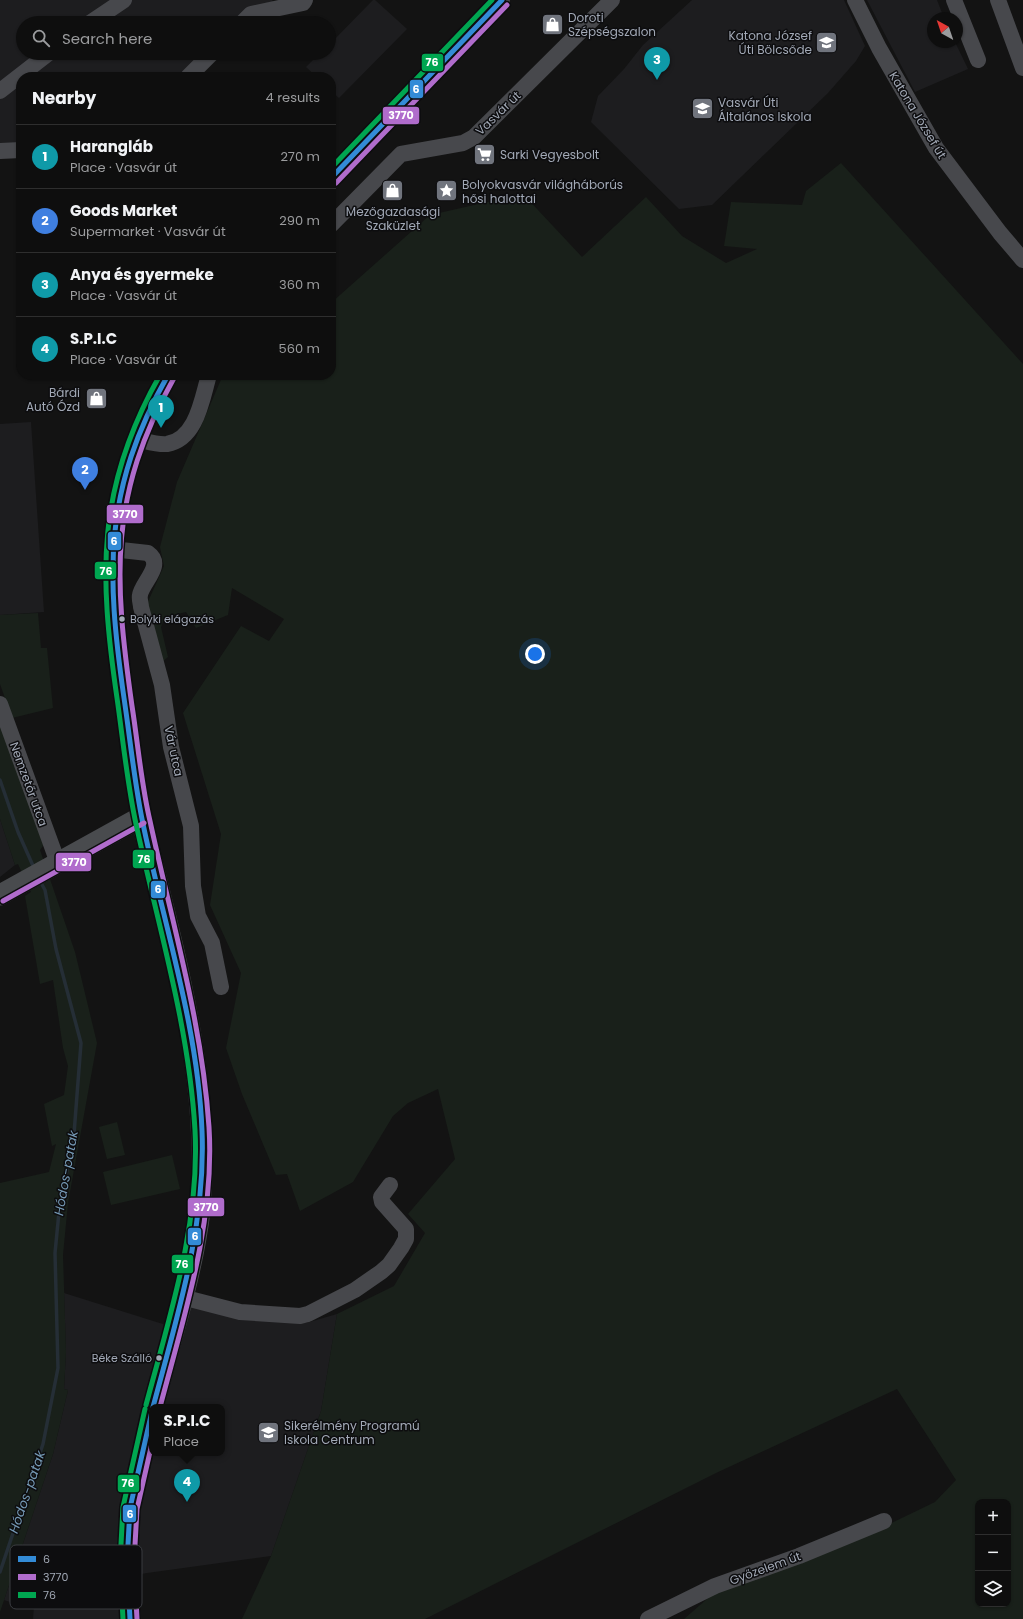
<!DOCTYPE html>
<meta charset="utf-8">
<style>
body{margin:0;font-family:Poppins,sans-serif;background:#171717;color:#f1f3f6}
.controls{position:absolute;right:12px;bottom:12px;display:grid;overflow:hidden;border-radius:8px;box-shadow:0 1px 3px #0004}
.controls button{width:36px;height:36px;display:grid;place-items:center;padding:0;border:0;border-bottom:1px solid #2e2e2e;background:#0e0e0e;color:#f1f3f6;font:20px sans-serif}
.compass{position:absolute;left:927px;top:12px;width:36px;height:36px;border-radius:50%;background:#0e0e0e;box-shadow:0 1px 3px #0004;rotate:320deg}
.you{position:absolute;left:535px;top:654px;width:14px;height:14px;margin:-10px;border:3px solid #fff;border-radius:50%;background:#1a73e8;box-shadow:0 0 0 6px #1a73e833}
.badge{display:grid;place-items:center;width:26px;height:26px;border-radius:50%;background:#70747d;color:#fff;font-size:13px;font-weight:700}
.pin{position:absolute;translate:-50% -33px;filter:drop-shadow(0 1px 2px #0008)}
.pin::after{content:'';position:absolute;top:21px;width:14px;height:12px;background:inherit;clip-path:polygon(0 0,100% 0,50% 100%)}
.popup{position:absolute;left:149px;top:1404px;width:76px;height:52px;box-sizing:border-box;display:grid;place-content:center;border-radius:8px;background:#0e0e0e;filter:drop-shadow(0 1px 3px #0005);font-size:13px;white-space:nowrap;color:#9b9c9e}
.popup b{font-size:15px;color:#f1f3f6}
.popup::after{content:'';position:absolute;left:50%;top:100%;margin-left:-8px;border:8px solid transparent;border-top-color:#0e0e0e}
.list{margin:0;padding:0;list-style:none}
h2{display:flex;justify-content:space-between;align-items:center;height:52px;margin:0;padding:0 16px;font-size:17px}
h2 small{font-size:13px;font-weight:400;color:#9b9c9e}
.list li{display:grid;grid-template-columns:26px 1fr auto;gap:12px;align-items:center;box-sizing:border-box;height:64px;padding:0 16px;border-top:1px solid #2e2e2e}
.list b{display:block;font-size:15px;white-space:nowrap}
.list p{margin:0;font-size:13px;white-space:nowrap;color:#9b9c9e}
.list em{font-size:13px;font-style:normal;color:#9b9c9e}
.icon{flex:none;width:22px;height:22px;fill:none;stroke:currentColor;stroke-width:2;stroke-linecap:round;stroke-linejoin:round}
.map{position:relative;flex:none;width:1023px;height:1619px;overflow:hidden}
.search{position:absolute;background:#0e0e0e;box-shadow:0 1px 3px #0004;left:16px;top:16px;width:320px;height:44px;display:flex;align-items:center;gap:10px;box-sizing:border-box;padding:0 14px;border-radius:22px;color:#9b9c9e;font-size:15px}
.panel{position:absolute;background:#0e0e0e;box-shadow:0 1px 3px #0004;left:16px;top:72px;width:320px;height:308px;border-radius:16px}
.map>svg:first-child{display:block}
</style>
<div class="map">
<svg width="1023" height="1619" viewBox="0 0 1023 1619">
<rect width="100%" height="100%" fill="#131313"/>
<!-- built -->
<g fill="#1d1d1f" fill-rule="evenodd">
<polygon points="0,0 272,0 279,8 242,23 23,23 23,53 212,53 188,77 21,77 21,150 0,151"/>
<polygon points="373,0 375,0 407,29 339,98 331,91 331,77 317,77 306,67 320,53 329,53 329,41 331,43"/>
<polygon points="692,0 844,0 865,46 856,61 828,93 712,205 679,209 591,122 598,96 624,69 643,45"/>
<polygon points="867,0 937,0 944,18 933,18 933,42 955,42 968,69 915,92"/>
<polygon points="31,422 44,612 0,615 0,424"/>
<polygon points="0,819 15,865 0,877"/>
<path d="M 64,1293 L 166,1325 L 173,1303 L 306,1323 L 337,1314 L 321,1411 L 271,1556 L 147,1573 L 125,1577 L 123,1619 L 33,1619 L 34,1606 L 19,1605 L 4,1600 L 53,1454 L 68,1390 L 64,1389 L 66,1352 ZM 152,1407 L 222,1407 L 222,1453 L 152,1453 Z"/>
</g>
<!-- green -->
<g fill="#19201a" fill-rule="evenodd">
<path d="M 841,163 L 1023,364 L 1023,1619 L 684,1619 L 715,1592 L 877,1530 L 935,1502 L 956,1480 L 897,1389 L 716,1473 L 425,1619 L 242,1619 L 271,1556 L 321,1411 L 337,1314 L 394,1286 L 425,1233 L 408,1214 L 455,1159 L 438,1089 L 408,1103 L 393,1116 L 353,1182 L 300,1211 L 287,1174 L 276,1175 L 242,1094 L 226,1048 L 241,973 L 210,905 L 221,834 L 183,713 L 241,626 L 269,641 L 284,619 L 232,588 L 228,615 L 196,628 L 186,612 L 165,617 L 161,627 L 168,657 L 161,663 L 146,606 L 164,566 L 160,547 L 177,482 L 223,375 L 331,375 L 331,303 L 430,215 L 523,194 L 582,257 L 646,197 L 682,236 L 726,263 L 757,249 L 724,246 L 731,202 L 802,205 L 806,191 ZM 978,1502 L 1008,1502 L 1008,1604 L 978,1604 Z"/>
<polygon points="38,613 41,648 47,648 53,708 12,718 0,684 0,615"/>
<polygon points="0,724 45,843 40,850 75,952 97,1043 68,1203 63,1255 66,1352 64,1389 68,1390 53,1454 0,1612 0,1183 49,1172 56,1144 52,1146 44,1104 64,1095 68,1066 63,1048 53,980 40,984 25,896 31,892 18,864 15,865 0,819"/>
<polygon points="117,1122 125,1155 107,1159 99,1127"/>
<polygon points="172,1155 180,1189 111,1205 103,1172"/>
</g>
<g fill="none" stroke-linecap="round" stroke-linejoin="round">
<!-- stream -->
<g stroke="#252e36" stroke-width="3.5">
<polyline points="0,780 18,832 34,868"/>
<polyline points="0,1572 43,1444 58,1368 55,1253 59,1212 74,1134 81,1043 56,949 45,890 40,881"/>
</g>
<!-- minor -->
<g stroke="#47484c" stroke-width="16">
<polyline points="855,0 879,48 936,148 1000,233 1023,260"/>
<polyline points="954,0 978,60"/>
<polyline points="998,0 1023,68"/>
<polyline points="90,23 124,0"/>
<polyline points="242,23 251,14 303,3 305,0"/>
<polyline points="188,77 212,53"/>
<polyline points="0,91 49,53"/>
<polyline points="0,151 21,150"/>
<polyline points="331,178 502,0"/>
<polyline points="331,225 401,154 463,143 474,137 612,0"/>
<path d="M 136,439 C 146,441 157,445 167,444 C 197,439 202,398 209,375"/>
<path d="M 112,549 L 148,553 C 165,565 142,582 140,595 C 139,599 141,604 141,607 L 162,685 L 171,747 L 191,826 L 193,886 L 198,916 L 212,943 L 221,987"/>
<polyline points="0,704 58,863"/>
<path d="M 141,817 C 135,774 129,731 123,688 C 117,649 111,610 111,570 C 112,502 132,433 168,375"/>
<polyline points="182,1297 240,1312 300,1316 308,1314 355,1290 381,1272 389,1265 401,1248 406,1239 406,1229 382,1202 381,1197 390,1185"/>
<polyline points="648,1619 715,1586 799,1556 884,1521"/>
</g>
<!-- major -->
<g stroke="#494b4e" stroke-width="21">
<path d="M 0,895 L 141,817 C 172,944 212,1078 200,1210 C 193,1275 169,1343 153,1407"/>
<polyline points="130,1619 127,1563 130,1508 152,1411"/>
</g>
<defs>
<g id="bus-1">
<polyline points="331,178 502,0"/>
<path d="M 153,1407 C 177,1317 206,1226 202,1131 C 198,1025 163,923 142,819 C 134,779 130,738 124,698 C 106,572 103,490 168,375"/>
<polyline points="130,1619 127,1563 130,1508 152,1411"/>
</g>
<g id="bus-2">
<polyline points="336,183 507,5"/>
<polyline points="3,901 144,823"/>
<path d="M 160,1407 C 184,1316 215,1222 209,1127 C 202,1022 172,923 150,821 C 141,783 138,744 132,706 C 114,578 108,496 174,378"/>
<polyline points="137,1619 134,1563 137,1509 152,1443"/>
</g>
<g id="bus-3">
<polyline points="331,168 492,0"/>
<path d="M 146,1405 C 170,1315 200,1224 195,1130 C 189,1026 158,925 136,824 C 127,782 123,740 117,698 C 99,574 96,488 160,375"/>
<polyline points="123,1619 120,1563 123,1507 145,1409"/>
</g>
</defs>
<!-- bus-1 casing -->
<use href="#bus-1" stroke="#0d0d0f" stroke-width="8"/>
<!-- bus-2 casing -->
<use href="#bus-2" stroke="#0d0d0f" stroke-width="8"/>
<!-- bus-3 casing -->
<use href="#bus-3" stroke="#0d0d0f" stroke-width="8"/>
<!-- bus-1 -->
<use href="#bus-1" stroke="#338bd7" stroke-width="5"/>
<!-- bus-2 -->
<use href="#bus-2" stroke="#b06ccc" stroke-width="5"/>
<!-- bus-3 -->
<use href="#bus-3" stroke="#00a651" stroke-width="5"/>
</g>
<!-- icons -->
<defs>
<symbol id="shop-square" viewBox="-11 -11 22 22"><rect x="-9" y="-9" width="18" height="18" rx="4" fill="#70747d" stroke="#0d0d0f"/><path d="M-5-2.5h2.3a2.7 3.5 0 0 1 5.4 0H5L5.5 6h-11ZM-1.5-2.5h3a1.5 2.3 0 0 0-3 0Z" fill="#fff"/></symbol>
<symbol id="school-square" viewBox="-11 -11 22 22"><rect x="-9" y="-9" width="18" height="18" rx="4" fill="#70747d" stroke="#0d0d0f"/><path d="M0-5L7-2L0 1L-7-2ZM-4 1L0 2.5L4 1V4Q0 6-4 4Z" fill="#fff"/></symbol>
<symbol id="supermarket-square" viewBox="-11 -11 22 22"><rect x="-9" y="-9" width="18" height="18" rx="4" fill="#70747d" stroke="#0d0d0f"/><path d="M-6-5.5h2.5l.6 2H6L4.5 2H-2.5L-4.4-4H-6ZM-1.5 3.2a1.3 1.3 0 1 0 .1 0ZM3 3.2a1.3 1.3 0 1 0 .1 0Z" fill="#fff"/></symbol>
<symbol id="sight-square" viewBox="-11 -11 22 22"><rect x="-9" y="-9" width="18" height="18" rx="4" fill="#70747d" stroke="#0d0d0f"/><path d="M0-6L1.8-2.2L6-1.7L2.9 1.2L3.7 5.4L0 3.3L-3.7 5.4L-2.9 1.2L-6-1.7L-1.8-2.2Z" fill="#fff"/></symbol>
</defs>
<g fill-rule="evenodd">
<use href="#shop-square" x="540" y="12" width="25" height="25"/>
<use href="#school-square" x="814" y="30" width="25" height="25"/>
<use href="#school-square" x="690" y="96" width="25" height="25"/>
<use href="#supermarket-square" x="472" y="142" width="25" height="25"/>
<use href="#shop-square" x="380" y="178" width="25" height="25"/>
<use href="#sight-square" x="434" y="178" width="25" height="25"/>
<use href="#shop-square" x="84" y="386" width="25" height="25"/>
<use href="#school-square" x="256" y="1420" width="25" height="25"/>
</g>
<!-- markers -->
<g fill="#a2a9b6" stroke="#0d0d0f" stroke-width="1.5">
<circle cx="122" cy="619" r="3.5"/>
<circle cx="159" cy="1358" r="3.5"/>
</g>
<g text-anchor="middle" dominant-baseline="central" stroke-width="3" stroke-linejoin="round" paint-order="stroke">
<!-- bus labels -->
<g font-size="11" fill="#a2a9b6" stroke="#0d0d0f" text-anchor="start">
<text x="130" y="619">Bolyki elágazás</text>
<text x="152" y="1358" text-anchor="end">Béke Szálló</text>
</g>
<!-- poi labels -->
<g font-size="12" fill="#a2a9b6" stroke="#0d0d0f" text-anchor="start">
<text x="568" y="17">Doroti<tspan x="568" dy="14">Szépségszalon</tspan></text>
<text x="812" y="35" text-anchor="end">Katona József<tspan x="812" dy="14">Úti Bölcsőde</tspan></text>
<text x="718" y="102">Vasvár Úti<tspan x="718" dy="14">Általános Iskola</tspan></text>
<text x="500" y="154">Sarki Vegyesbolt</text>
<text x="462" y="184">Bolyokvasvár világháborús<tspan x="462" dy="14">hősi halottai</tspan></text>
<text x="393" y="211" text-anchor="middle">Mezőgazdasági<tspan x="393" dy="14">Szaküzlet</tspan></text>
<text x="80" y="392" text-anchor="end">Bárdi<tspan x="80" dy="14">Autó Ózd</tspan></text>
<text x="284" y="1425">Sikerélmény Programú<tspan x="284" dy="14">Iskola Centrum</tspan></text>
</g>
<!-- street labels -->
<g font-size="12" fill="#a2a9b6" stroke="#0d0d0f">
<text transform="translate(498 113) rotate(-44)">Vasvár út</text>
<text transform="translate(918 115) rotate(59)">Katona József út</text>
<text transform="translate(174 751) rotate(78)">Vár utca</text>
<text transform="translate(29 784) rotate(70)">Nemzetőr utca</text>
<text transform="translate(765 1568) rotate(-20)">Győzelem út</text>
</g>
<!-- water labels -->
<g font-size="13" font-style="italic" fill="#7599b5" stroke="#0d0d0f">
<text transform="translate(66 1173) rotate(-80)">Hódos-patak</text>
<text transform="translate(27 1492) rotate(-71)">Hódos-patak</text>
</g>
</g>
<!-- legend -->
<rect x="10" y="1545" width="132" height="64" rx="6" fill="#0d0d0f" stroke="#3a3c41" stroke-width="1"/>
<rect x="18" y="1556" width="18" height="6" fill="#338bd7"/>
<rect x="18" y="1574" width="18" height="6" fill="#b06ccc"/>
<rect x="18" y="1592" width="18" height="6" fill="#00a651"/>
<g font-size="11" fill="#a2a9b6">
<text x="43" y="1563">6</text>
<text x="43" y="1581">3770</text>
<text x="43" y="1599">76</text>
</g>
<g stroke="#0d0d0f" stroke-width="1.5">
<rect x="421" y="53" width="23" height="19" rx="4" fill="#00a651"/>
<rect x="409" y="79" width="15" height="20" rx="4" fill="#338bd7"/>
<rect x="382" y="106" width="38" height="19" rx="4" fill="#b06ccc"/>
<rect x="106" y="504" width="38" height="20" rx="4" fill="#b06ccc"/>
<rect x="107" y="531" width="15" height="20" rx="4" fill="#338bd7"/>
<rect x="94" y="561" width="23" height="19" rx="4" fill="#00a651"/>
<rect x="132" y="849" width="23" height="20" rx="4" fill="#00a651"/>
<rect x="55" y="852" width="37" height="20" rx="4" fill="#b06ccc"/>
<rect x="150" y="880" width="16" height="19" rx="4" fill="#338bd7"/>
<rect x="187" y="1197" width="38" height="20" rx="4" fill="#b06ccc"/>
<rect x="187" y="1227" width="15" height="19" rx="4" fill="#338bd7"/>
<rect x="171" y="1254" width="23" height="20" rx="4" fill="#00a651"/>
<rect x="117" y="1474" width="23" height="19" rx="4" fill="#00a651"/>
<rect x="122" y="1504" width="15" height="19" rx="4" fill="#338bd7"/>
</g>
<g font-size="11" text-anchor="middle" font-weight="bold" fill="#fff">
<text x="432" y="66">76</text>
<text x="416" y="93">6</text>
<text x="401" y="119">3770</text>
<text x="125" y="518">3770</text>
<text x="114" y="545">6</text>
<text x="106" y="575">76</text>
<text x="144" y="863">76</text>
<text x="74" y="866">3770</text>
<text x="158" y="893">6</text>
<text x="206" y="1211">3770</text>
<text x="195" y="1240">6</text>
<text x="182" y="1268">76</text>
<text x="128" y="1487">76</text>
<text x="130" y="1518">6</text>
</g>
</svg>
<div class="controls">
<button>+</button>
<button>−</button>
<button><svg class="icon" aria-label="layers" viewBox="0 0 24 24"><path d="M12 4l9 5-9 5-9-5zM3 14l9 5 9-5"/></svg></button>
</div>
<svg class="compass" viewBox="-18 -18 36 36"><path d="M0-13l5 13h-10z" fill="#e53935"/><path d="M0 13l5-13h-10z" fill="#9b9c9e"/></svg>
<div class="you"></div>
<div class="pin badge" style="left:161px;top:428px;background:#0f9aa8">1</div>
<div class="pin badge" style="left:85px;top:490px;background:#3f7fe0">2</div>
<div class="pin badge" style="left:657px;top:80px;background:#0f9aa8">3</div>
<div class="pin badge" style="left:187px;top:1502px;background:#0f9aa8">4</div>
<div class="popup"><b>S.P.I.C</b>Place</div>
<div class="search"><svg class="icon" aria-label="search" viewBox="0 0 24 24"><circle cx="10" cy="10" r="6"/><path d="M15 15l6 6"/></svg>Search here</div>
<section class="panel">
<h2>Nearby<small>4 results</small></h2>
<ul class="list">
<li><span class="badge" style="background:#0f9aa8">1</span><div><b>Harangláb</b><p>Place · Vasvár út</p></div><em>270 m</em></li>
<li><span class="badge" style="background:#3f7fe0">2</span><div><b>Goods Market</b><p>Supermarket · Vasvár út</p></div><em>290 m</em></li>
<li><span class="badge" style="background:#0f9aa8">3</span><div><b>Anya és gyermeke</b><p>Place · Vasvár út</p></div><em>360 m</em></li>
<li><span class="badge" style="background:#0f9aa8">4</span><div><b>S.P.I.C</b><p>Place · Vasvár út</p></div><em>560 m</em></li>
</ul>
</section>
</div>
